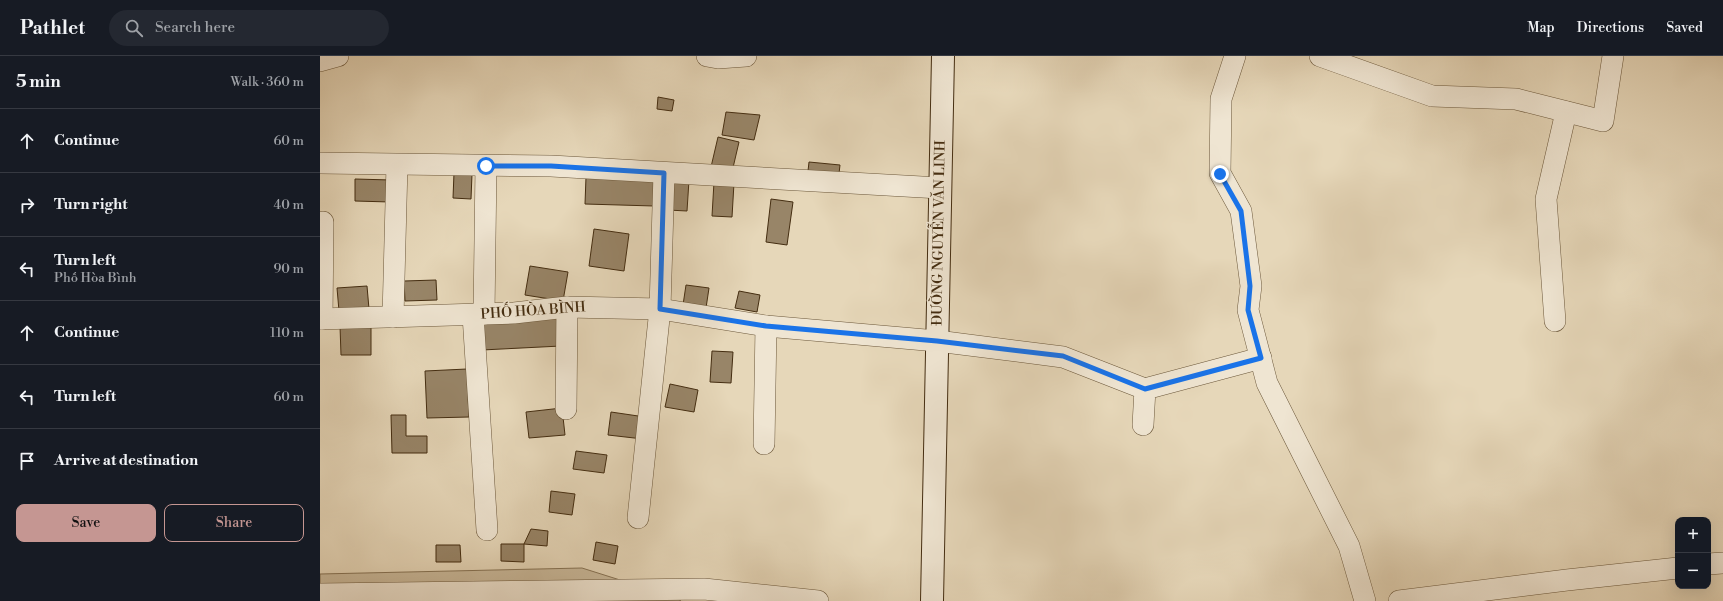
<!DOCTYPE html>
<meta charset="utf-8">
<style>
body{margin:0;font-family:"Libre Bodoni",serif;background:#242831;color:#f1f3f6}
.controls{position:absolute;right:12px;bottom:12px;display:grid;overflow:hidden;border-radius:8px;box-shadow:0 4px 16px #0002}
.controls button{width:36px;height:36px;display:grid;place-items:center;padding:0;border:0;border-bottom:1px solid #363941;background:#171b24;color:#f1f3f6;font:20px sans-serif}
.stop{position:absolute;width:12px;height:12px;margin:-9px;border:3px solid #1a73e8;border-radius:50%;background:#fff}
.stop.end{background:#1a73e8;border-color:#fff;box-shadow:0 1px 4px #0008}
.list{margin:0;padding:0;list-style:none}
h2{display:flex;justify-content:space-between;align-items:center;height:52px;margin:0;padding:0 16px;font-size:17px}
h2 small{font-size:13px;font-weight:400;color:#9ea1a6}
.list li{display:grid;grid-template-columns:26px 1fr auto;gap:12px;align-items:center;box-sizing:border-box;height:64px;padding:0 16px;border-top:1px solid #363941}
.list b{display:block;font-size:15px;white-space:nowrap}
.list p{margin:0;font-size:13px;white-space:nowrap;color:#9ea1a6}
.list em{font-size:13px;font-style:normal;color:#9ea1a6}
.actions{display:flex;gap:8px;padding:12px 16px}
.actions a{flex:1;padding:9px 0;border:1px solid #c59692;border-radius:8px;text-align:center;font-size:14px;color:#c59692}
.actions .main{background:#c59692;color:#111}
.icon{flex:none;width:22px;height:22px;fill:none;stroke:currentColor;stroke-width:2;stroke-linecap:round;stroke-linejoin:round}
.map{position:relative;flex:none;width:1403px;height:545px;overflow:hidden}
header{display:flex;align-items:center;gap:24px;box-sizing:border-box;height:56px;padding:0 20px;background:#171b24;border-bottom:1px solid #363941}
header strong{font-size:19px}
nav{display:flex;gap:22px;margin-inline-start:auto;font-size:14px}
.search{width:280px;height:36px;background:#242831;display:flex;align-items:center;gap:10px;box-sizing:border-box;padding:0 14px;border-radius:22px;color:#9ea1a6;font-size:15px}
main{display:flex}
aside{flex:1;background:#171b24}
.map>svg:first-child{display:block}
</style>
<header>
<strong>Pathlet</strong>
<div class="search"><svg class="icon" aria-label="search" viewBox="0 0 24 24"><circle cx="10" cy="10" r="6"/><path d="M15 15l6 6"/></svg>Search here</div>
<nav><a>Map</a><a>Directions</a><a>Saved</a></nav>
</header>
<main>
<aside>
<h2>5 min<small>Walk · 360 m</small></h2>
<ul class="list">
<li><svg class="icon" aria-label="ahead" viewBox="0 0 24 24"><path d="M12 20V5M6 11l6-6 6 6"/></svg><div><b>Continue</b></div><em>60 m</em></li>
<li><svg class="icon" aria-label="right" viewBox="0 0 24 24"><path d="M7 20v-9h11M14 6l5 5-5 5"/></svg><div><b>Turn right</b></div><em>40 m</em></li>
<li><svg class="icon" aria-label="left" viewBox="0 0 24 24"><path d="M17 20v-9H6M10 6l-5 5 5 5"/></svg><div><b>Turn left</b><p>Phố Hòa Bình</p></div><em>90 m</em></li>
<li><svg class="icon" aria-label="ahead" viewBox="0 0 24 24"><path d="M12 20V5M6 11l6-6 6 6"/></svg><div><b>Continue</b></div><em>110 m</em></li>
<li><svg class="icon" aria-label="left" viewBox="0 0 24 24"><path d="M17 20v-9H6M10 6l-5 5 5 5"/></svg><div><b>Turn left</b></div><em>60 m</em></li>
<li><svg class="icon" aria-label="arrive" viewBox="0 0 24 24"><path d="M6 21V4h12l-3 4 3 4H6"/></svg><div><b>Arrive at destination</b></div></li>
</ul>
<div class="actions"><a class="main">Save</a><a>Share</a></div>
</aside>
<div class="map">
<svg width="1403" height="545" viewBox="0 0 1403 545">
<rect width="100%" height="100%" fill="#e6d7b9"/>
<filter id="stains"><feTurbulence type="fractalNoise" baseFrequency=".005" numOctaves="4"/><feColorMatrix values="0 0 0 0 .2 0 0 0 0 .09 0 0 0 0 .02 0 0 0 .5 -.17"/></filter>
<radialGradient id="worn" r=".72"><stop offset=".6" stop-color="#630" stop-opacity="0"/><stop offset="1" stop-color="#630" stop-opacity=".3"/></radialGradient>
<!-- green -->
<polygon fill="#caba9c" stroke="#877456" points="262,512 354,541 361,545 0,545 0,518"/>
<!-- building -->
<g fill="#988568" stroke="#442d11">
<polygon points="338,41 354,44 352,55 337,53"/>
<polygon points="406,56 440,59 434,84 402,79"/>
<polygon points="398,81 419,86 412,116 391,111"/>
<polygon points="489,106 520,109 518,126 487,124"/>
<polygon points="134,117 152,118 151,143 133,142"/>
<polygon points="266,121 335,123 334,150 265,148"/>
<polygon points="35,123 71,124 70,146 35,145"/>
<polygon points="350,123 369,124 367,155 348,154"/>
<polygon points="394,126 414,127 412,161 392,160"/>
<polygon points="451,143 473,146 467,189 446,186"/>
<polygon points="274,173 309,178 304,215 269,210"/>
<polygon points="210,210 248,216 243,245 205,239"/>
<polygon points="116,224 117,244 85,245 84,225"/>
<polygon points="366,229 389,232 386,252 363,249"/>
<polygon points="47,230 49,253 19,255 17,232"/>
<polygon points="419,235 440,239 437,256 415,252"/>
<polygon points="239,261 241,290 162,294 161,265"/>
<polygon points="20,270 51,270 51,299 21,299"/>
<polygon points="392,295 413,296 411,327 390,326"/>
<polygon points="147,313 149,361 107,362 105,315"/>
<polygon points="350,328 378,334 374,356 345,351"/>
<polygon points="242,352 245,379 209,382 206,356"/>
<polygon points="291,356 325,361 323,383 288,379"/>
<polygon points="71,359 86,359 86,380 107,380 107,397 72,397"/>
<polygon points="256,395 287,399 284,417 253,413"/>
<polygon points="231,435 255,438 252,459 229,456"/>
<polygon points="211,473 228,475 227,490 204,488"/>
<polygon points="276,486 298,490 295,508 273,504"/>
<polygon points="181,488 204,488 204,506 181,505"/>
<polygon points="116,489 140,489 141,506 116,506"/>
</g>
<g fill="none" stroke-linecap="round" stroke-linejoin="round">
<defs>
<g id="street">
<polyline points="387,0 398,2 426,0"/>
<polyline points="915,0 901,43 900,117 921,155 931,230 928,254 947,327 1029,490 1045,545"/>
<polyline points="1000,0 1112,40 1196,43 1283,65 1293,0"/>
<polyline points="0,5 18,0"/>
<polyline points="0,107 231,110 620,132"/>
<polyline points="164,258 166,110"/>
<polyline points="153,259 167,474"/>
<polyline points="73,261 77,109"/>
<polyline points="0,263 194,257 247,251 340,253 446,270 617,285 743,301 825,333"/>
<polyline points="2,263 3,166"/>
<polyline points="1235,265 1226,143 1246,56"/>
<polyline points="246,353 247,251"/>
<polyline points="823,369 825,333 941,302"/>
<polyline points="444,388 446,270"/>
<polyline points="318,462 340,253 344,117"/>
<polyline points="1388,508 1403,507"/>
<polyline points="0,538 384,533 498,545"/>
<polyline points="1079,545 1247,524 1358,512"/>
</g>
<polyline id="secondary" points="612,545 623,0"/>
</defs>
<!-- street casing -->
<use href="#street" stroke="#6c583b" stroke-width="22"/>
<!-- secondary casing -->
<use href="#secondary" stroke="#442d11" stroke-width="24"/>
<!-- street -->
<use href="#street" stroke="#efe5d2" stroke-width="21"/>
<!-- secondary -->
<use href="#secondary" stroke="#efe5d2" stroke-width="22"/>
</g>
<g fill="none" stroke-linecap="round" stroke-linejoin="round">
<!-- route -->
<polyline stroke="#1a73e8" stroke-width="5" points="166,110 231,110 344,117 340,253 446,270 617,285 743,300 825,333 941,302 928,254 930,230 921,155 900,118"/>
</g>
<g text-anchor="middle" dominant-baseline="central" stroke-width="3" stroke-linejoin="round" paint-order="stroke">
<!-- street labels -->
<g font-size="14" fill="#442d11" stroke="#efe5d2">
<text transform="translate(619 177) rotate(-89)">ĐƯỜNG NGUYỄN VĂN LINH</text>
<text transform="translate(213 255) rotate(-4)">PHỐ HÒA BÌNH</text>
</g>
</g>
<rect width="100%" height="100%" filter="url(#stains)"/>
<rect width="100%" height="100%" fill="url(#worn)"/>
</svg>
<div class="controls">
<button>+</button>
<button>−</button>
</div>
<div class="stop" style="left:166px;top:110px"></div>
<div class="stop end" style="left:900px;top:118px"></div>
</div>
</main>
